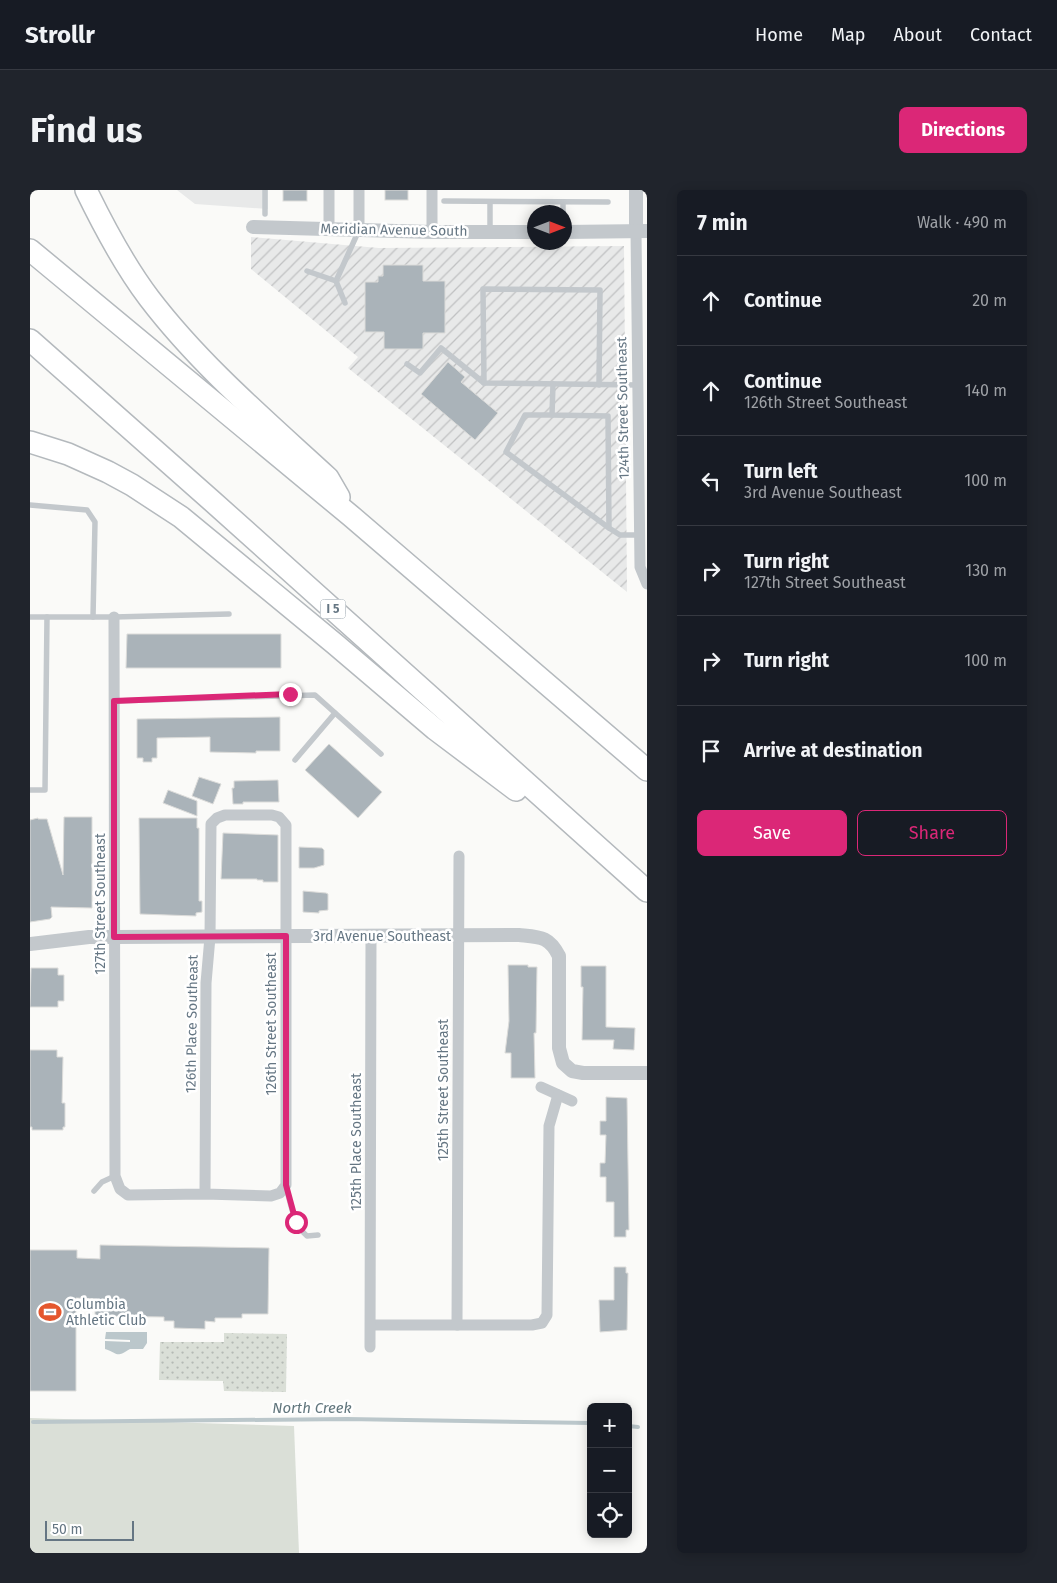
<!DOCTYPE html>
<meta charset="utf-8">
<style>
body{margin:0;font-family:"Fira Sans",sans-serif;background:#20242c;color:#f1f3f6}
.controls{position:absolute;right:15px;bottom:15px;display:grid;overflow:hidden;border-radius:8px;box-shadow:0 2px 12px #0003}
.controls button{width:45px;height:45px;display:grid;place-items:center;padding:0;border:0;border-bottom:1px solid #363941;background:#171b24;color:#f1f3f6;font:25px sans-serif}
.compass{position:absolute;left:497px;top:15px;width:45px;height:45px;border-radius:50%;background:#171b24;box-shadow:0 2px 12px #0003;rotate:90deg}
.scale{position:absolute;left:15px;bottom:12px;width:89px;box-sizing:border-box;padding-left:5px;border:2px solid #657683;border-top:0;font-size:14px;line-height:18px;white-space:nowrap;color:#657683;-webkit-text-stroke:4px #fff;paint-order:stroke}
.stop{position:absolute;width:15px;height:15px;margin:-11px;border:4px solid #db2777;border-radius:50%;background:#fff}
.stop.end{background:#db2777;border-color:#fff;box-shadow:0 1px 5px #0008}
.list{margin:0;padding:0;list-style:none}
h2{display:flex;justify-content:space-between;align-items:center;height:65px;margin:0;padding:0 20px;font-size:21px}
h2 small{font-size:16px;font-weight:400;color:#9ea1a6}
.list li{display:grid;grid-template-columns:32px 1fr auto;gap:15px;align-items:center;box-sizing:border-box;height:90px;padding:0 20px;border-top:1px solid #363941}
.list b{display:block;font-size:19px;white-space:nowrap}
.list p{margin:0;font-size:16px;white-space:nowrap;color:#9ea1a6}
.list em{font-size:16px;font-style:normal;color:#9ea1a6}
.actions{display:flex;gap:10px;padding:15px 20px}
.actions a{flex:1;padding:11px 0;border:1px solid #db2777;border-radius:8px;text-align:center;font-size:18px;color:#db2777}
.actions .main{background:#db2777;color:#fff}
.icon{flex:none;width:28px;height:28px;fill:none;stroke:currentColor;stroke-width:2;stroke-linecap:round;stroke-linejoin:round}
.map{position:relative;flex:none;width:617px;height:1363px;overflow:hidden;border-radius:8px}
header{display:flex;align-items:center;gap:30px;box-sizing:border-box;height:70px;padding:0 25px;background:#171b24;border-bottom:1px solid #363941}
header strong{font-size:24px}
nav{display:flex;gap:28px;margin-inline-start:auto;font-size:18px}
.intro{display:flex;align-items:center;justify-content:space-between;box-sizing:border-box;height:120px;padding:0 30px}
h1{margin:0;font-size:35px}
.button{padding:12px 22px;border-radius:8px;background:#db2777;color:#fff;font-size:18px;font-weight:700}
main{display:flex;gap:30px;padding:0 30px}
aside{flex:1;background:#171b24;border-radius:8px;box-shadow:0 2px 12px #0003}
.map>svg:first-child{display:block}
</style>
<header>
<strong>Strollr</strong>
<nav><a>Home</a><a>Map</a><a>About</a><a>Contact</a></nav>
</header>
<div class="intro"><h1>Find us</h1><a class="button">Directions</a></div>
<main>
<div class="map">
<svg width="617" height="1363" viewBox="0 0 617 1363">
<defs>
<pattern id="industrial-furrows" width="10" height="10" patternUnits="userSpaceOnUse" patternTransform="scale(1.25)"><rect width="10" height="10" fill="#e8e9e9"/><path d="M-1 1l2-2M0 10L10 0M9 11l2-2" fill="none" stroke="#c0c1c2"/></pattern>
<pattern id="park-dots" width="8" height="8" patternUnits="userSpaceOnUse" patternTransform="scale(1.25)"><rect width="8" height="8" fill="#dadfd7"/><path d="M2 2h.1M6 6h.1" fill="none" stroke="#b4b9b4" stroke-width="1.8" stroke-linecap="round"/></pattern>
</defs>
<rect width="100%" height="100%" fill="#fafaf8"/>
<!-- built -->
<polygon fill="#e8e9e9" points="147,0 238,0 238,19 165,14"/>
<!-- industrial -->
<polygon fill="url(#industrial-furrows)" points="221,47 349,58 594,56 597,402 318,178 328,167 221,79"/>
<!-- grass -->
<polygon fill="#dadfd7" points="0,1228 264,1236 269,1363 0,1363"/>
<!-- park -->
<polygon fill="url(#park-dots)" points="194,1143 257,1144 256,1202 194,1201 193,1191 129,1190 130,1152 194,1152"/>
<!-- water -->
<path fill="#bbc7cb" d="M 76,1142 L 117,1142 L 117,1153 L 113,1159 L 100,1159 C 85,1168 90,1164 75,1159 L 75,1151 L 100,1152 L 100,1150 L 75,1149 Z"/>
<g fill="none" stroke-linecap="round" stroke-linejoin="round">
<!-- stream -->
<g stroke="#bbc7cb" stroke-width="4">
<polyline points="3,1232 317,1229 561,1233"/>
<polyline points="598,1236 608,1237"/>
</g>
</g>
<!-- building -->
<g fill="#aab3b9" stroke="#dcdcda">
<rect x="253" y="0" width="24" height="11"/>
<rect x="355" y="0" width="23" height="10"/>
<polygon points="353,75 393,75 393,91 415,91 415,143 393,143 393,159 354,159 354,142 335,142 335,92 348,92 348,86 353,86"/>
<polygon points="418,172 435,187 431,192 468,223 445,250 391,204"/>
<polygon points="97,444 251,444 251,478 96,478"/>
<polygon points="250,527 250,561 226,561 226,563 180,562 180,547 127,548 127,568 122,568 122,572 113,572 113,568 107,568 107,529"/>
<polygon points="299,554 352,602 328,628 275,580"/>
<polygon points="169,587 191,594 183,614 162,606"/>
<polygon points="248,590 249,612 213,612 213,614 203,614 202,598 204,598 204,591"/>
<polygon points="138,600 167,611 167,626 133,613"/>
<polygon points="34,627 62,627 62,718 21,717 22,727 20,729 0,732 0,630 8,628 8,629 17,629 33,685"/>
<polygon points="109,628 167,628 167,638 169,638 169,711 172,711 172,722 166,723 166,726 110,724"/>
<polygon points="193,643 248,645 248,692 233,692 233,690 227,690 227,689 191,689"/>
<polygon points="269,657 292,658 294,660 294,675 284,678 269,678"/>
<polygon points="273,701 296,703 298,704 298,720 289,721 289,723 273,722"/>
<polygon points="478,775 498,775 498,777 507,777 506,843 504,843 505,888 481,888 481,863 475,863 479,831"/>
<polygon points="551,776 576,776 576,837 605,838 604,860 583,859 584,850 552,850 553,797 551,797"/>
<polygon points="1,778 28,778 28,785 34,785 34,811 28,811 28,817 0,817"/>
<polygon points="0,860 27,860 27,867 33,867 32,913 35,913 35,937 33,937 33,940 2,940 2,937 0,937"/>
<polygon points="576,907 597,908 599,1040 596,1040 596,1047 584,1047 584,1012 576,1012 576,987 570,987 570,973 575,973 576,945 570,945 570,931 576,931"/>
<polygon points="70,1055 239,1058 238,1124 212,1124 212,1128 185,1128 185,1132 175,1131 175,1139 144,1138 144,1131 134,1131 134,1127 65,1126 65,1109 46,1108 46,1201 0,1201 0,1060 47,1060 47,1068 70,1069"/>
<polygon points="584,1077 596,1077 596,1083 598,1083 597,1140 570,1142 569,1110 584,1110"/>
</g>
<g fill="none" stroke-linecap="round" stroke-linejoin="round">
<defs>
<g id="motorway">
<path d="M 56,0 C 74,37 94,75 119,108 C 170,175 236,231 298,288 L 309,307"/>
<polyline points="0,60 321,326 617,580"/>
<polyline points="0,150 182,311 617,701"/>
<polyline points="0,252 38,264 78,282 102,295 151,327 305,454 405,539 486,600"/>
</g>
</defs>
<!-- motorway casing -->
<use href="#motorway" stroke="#b4b9bd" stroke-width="24"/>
<!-- service -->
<g stroke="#c3c8cc" stroke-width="5.5">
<polyline points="235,0 235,24"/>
<polyline points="414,11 578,12"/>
<polyline points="533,22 533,12"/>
<polyline points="460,42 460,12"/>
<polyline points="277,81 306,91 329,40"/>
<polyline points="306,91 315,113"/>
<polyline points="377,174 390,183 411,158 454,193 608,195"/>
<polyline points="454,193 453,99 570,100 569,195"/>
<polyline points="523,194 522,225 578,226 579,338 590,345 609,345"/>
<polyline points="522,225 495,225 476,262 579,338"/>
<polyline points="0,315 57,320 65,332 63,427"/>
<polyline points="0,427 17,427 15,600 0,600"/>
<polyline points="17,427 84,427 199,424"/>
<polyline points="84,511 285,505 351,564"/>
<polyline points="265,570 305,523"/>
<path d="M 256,997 C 261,1014 263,1034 277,1046 L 288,1045"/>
<polyline points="64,1001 72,992 85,986"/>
</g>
<!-- minor -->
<g stroke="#c3c8cc" stroke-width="11">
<polyline points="299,0 299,39"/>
<polyline points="402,0 402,42"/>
<polyline points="329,40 329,0"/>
<polyline points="606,41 610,377 617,394"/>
<polyline points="84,427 85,986 90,999 98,1005 175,1004 241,1006 250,1003 256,995 256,635 249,627 242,625 195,625 187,628 181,634 180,747 176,793 175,1004"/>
<polyline points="511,897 542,911"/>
<polyline points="341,1135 502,1135 512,1133 517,1125 519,936 528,905"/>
<polyline points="427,1135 429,666"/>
<polyline points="340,1157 341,746"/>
</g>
<!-- tertiary -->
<g stroke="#c3c8cc" stroke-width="14">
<polyline points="606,0 606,41"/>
<polyline points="223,37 402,42 504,42"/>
<polyline points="534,42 617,41"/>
<path d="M 0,754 L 59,747 L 84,747 L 489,745 C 510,747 519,746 529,766 L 529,858 L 533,873 L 542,881 L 553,883 L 617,883"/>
</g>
<!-- motorway -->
<use href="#motorway" stroke="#fff" stroke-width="21"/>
</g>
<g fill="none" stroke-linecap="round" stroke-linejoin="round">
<!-- route -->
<polyline stroke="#db2777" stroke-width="6" points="260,504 84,511 84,747 256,746 256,995 266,1032"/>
</g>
<!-- icons -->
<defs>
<symbol id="stadium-bare" viewBox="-9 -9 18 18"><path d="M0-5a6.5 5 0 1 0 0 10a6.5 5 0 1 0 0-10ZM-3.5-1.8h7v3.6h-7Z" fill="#e4572e" stroke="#fff" stroke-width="2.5" paint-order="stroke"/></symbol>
</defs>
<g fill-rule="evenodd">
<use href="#stadium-bare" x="4" y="1106" width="32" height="32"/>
</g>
<g text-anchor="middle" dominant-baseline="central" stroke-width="5" stroke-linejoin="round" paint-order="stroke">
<!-- shield labels -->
<rect fill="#fff" stroke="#939fa8" stroke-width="1" x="290.5" y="409.5" width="25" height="19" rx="4"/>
<g font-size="12" font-weight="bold" fill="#657683">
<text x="303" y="419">I 5</text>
</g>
<!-- street labels -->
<g font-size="14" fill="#657683" stroke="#fff">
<text transform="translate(364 40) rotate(1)">Meridian Avenue South</text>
<text transform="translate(593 218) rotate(-91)">124th Street Southeast</text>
<text transform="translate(70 714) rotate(-90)">127th Street Southeast</text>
<text x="352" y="746">3rd Avenue Southeast</text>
<text transform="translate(162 834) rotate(-89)">126th Place Southeast</text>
<text transform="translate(241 834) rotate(-90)">126th Street Southeast</text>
<text transform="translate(413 900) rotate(-90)">125th Street Southeast</text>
<text transform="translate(326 952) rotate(-90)">125th Place Southeast</text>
</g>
<!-- poi labels -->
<g font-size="14" fill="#657683" stroke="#fff" text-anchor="start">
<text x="36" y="1114">Columbia<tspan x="36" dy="16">Athletic Club</tspan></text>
</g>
<!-- water labels -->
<g font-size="15" font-style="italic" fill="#60757c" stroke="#fff">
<text x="282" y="1218">North Creek</text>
</g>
</g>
</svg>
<div class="controls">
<button>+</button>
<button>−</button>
<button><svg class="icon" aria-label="locate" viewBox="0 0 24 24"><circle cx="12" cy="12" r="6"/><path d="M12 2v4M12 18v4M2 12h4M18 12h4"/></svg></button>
</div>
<svg class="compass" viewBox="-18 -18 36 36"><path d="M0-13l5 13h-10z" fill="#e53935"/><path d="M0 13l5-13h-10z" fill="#9ea1a6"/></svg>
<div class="scale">50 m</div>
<div class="stop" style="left:266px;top:1032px"></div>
<div class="stop end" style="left:260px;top:504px"></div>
</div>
<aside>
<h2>7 min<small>Walk · 490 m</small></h2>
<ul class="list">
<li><svg class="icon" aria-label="ahead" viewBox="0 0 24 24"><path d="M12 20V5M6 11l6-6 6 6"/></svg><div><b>Continue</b></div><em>20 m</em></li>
<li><svg class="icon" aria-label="ahead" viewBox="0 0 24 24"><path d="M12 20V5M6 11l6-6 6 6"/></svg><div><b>Continue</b><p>126th Street Southeast</p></div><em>140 m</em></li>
<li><svg class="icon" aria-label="left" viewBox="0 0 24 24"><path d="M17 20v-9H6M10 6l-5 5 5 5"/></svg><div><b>Turn left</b><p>3rd Avenue Southeast</p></div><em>100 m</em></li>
<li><svg class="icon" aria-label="right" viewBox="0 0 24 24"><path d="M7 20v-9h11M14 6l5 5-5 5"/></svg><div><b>Turn right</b><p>127th Street Southeast</p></div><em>130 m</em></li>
<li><svg class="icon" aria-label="right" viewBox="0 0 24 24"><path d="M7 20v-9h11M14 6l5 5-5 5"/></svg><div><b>Turn right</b></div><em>100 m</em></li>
<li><svg class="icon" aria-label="arrive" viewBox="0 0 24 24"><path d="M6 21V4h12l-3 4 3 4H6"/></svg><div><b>Arrive at destination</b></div></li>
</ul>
<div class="actions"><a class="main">Save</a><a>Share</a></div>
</aside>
</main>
